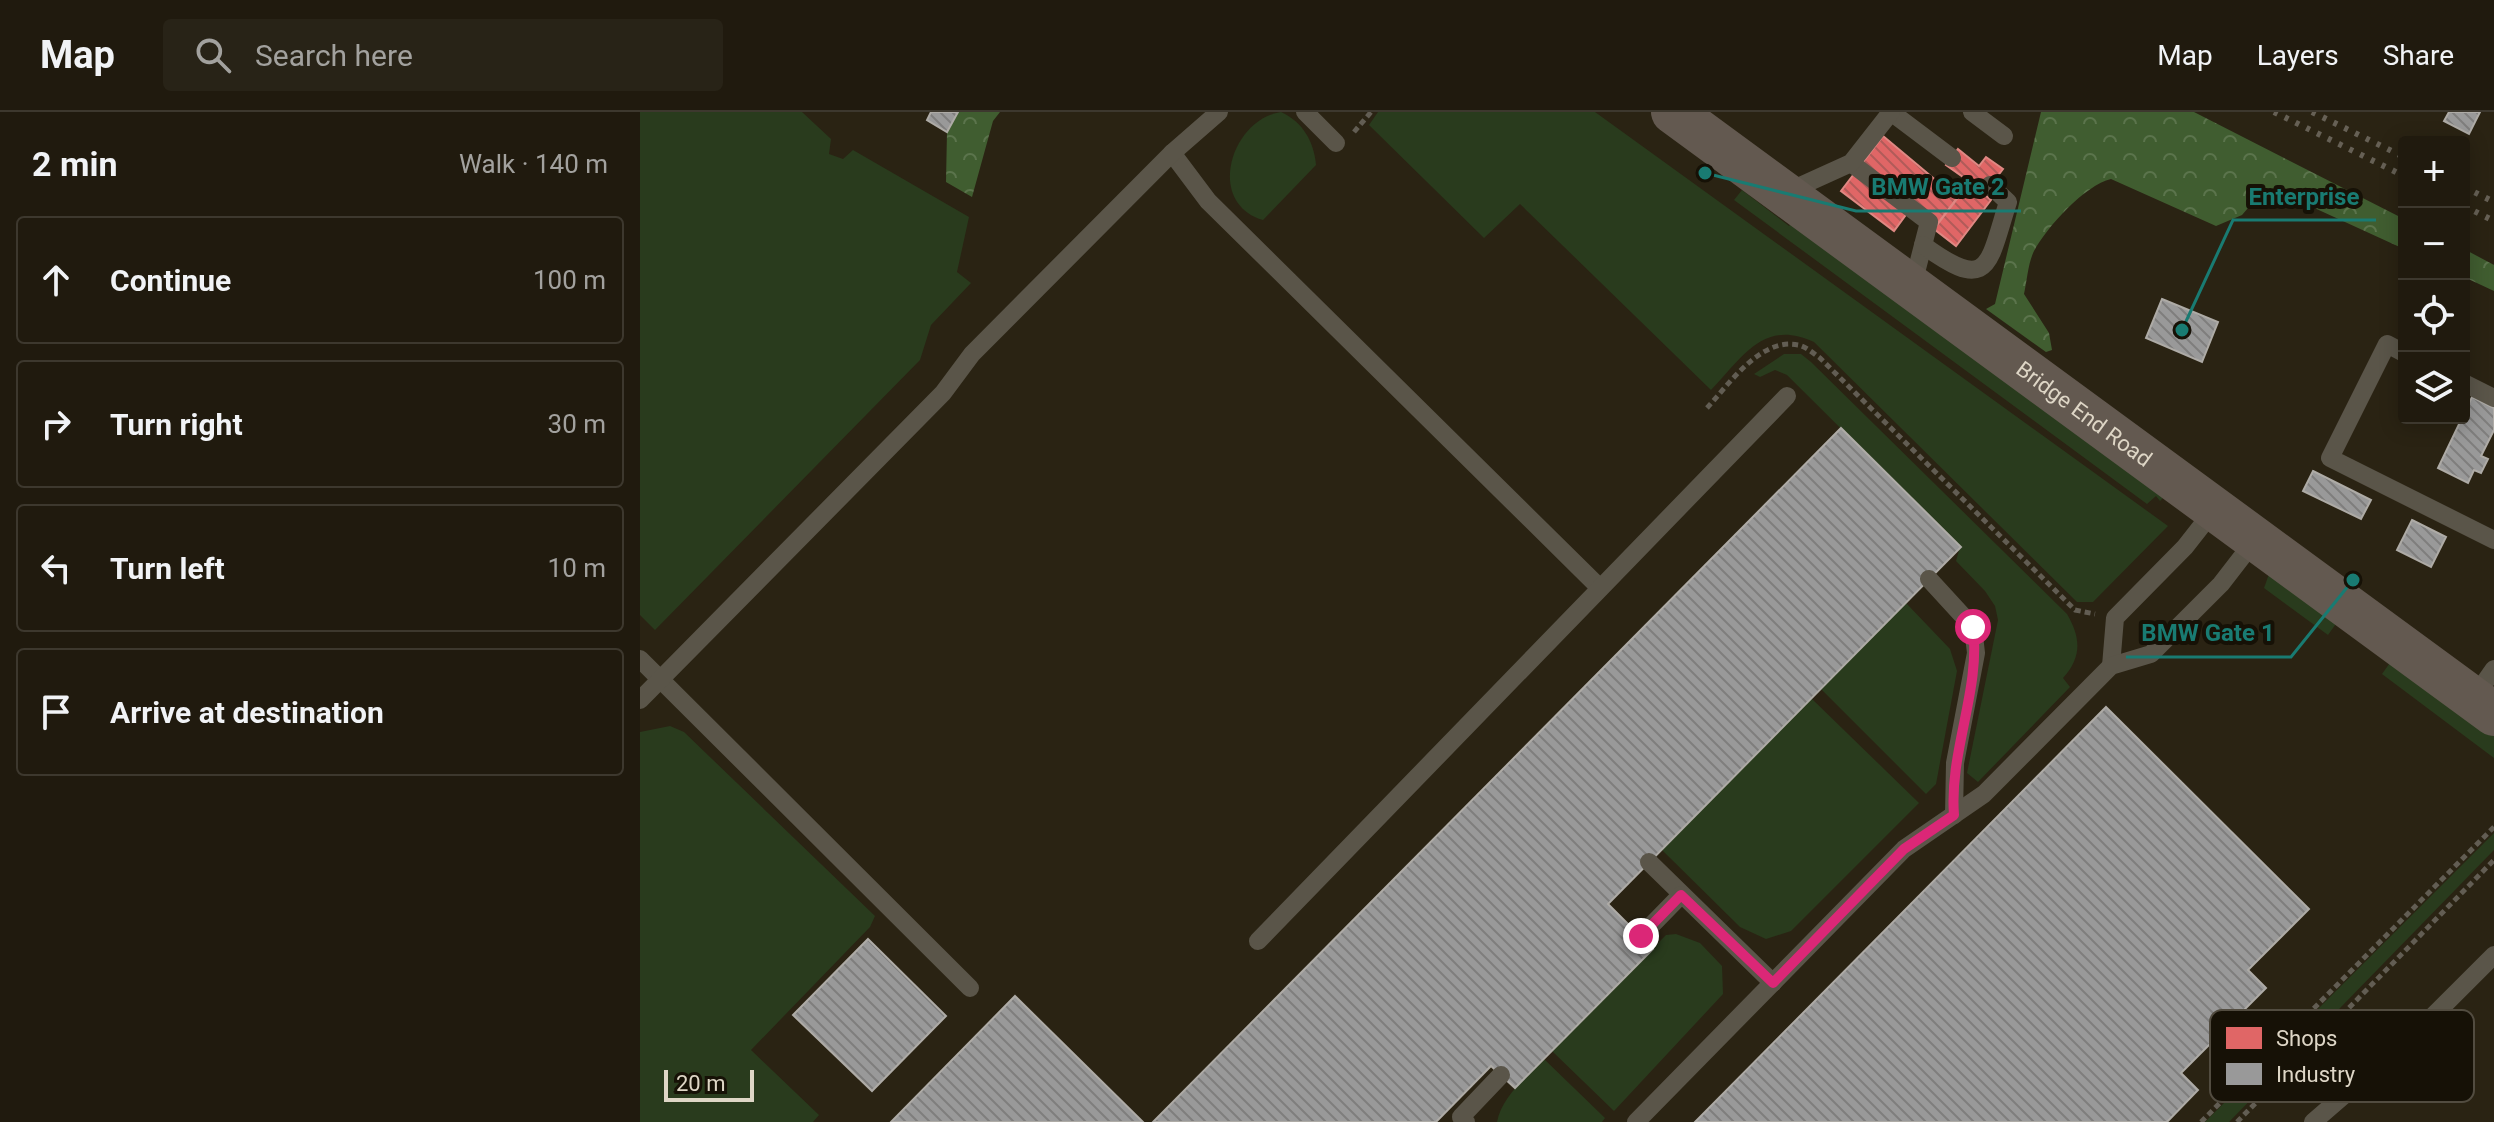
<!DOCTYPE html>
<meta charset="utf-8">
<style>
body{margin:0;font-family:Roboto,sans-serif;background:#282317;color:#f1f3f6}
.controls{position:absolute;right:24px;top:24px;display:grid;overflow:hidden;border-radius:8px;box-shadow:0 4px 20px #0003}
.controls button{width:72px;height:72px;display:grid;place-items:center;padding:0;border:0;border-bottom:2px solid #3d382e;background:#201a0e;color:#f1f3f6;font:40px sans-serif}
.scale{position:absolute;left:24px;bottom:20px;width:90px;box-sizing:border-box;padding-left:8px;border:4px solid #ded6c6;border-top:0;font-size:22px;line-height:28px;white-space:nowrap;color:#ded6c6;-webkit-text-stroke:6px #161106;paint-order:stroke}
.stop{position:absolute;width:24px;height:24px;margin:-18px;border:6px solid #db2777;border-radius:50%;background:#fff}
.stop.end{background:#db2777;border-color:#fff;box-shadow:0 2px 8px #0008}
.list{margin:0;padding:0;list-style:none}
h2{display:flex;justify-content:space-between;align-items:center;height:104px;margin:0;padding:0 32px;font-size:34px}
h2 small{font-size:26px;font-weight:400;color:#a2a19e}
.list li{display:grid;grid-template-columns:52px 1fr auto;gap:24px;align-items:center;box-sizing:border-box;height:128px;margin:0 16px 16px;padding:0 16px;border:2px solid #3d382e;border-radius:8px}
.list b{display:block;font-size:30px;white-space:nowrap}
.list em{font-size:26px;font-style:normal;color:#a2a19e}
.icon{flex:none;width:44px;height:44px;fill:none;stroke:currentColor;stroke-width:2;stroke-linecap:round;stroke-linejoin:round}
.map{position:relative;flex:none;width:1854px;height:1010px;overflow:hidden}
header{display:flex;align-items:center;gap:48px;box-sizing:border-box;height:112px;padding:0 40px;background:#201a0e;border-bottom:2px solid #3d382e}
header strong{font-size:38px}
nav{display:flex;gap:44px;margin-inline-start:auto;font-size:28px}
.search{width:560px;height:72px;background:#282317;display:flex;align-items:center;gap:20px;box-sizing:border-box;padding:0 28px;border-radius:8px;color:#a2a19e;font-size:30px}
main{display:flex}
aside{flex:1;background:#201a0e}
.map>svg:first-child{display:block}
</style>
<header>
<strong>Map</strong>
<div class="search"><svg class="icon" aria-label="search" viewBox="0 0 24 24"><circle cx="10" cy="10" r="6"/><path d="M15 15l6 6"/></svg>Search here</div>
<nav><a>Map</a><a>Layers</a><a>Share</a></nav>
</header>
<main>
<aside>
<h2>2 min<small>Walk · 140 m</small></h2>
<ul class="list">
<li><svg class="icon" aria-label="ahead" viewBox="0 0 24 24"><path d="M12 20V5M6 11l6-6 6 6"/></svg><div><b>Continue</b></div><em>100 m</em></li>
<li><svg class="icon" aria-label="right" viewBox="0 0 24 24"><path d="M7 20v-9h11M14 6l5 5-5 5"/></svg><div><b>Turn right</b></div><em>30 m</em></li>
<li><svg class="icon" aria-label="left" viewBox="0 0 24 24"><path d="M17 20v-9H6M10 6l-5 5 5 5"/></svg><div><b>Turn left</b></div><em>10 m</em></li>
<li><svg class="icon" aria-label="arrive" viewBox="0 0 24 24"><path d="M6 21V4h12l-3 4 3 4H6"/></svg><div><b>Arrive at destination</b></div></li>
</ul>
</aside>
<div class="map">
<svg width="1854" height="1010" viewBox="0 0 1854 1010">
<defs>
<pattern id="forest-crowns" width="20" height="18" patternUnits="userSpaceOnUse" patternTransform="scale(2)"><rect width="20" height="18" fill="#405d30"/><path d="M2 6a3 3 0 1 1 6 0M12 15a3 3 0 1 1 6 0" fill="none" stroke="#5b744c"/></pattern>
<pattern id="shops-back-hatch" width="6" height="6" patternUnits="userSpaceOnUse" patternTransform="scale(2)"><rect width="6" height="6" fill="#e06666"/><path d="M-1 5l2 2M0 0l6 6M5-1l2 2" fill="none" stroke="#b15b59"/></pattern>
<pattern id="industry-back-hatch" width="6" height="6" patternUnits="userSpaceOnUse" patternTransform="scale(2)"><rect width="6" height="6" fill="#999"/><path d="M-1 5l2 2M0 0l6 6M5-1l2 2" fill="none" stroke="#7f7e7d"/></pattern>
</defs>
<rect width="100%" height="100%" fill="#2a2313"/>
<!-- grass -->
<g fill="#293b1d">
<polygon points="0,0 162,0 191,27 189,42 203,47 213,38 329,105 317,160 331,171 291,213 280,248 15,518 0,503"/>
<path d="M 641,0 C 663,10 674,30 676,53 L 623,108 C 565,91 591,7 641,0 Z"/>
<path d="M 738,0 L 955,0 L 1528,414 L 1453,490 L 1437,490 L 1174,230 C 1123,207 1104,244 1071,278 L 880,92 L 844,126 L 729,13 Z"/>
<polygon points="1102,78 1149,114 1154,108 1524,385 1520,389 1516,384 1507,392 1094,88"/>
<path d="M 1144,242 L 1161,242 L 1171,250 L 1427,502 C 1441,526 1442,545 1423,566 L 1430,575 L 1338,670 L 1327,661 L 1358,508 L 1355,494 L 1345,479 L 1316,449 L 1320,435 L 1147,263 L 1135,258 L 1120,265 L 1114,262 Z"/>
<polygon points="1629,462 1698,509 1688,523 1624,476"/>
<polygon points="1266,491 1310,537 1317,559 1296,672 1286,682 1181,577"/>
<polygon points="1752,548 1854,622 1854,646 1742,562"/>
<polygon points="1171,586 1279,691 1151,819 1126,827 1100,815 1022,738"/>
<polygon points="30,614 44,620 235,804 230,815 111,938 179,1003 173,1010 0,1010 0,620"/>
<polygon points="1854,721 1854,738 1589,1010 1565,1010"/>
<polygon points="1036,822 1060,831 1082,854 1083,882 974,999 912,939 1026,823"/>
<path d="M 904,947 L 965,1006 L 962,1010 L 857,1010 C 862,984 886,966 904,947 Z"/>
</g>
<!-- forest -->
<g fill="url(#forest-crowns)">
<polygon points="318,0 360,0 353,9 332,85 306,70 307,20"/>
<path d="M 1401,0 L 1554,0 L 1764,107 L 1764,137 L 1646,83 L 1620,82 L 1602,103 L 1576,114 L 1471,67 C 1445,73 1407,115 1394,139 C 1388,151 1387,169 1384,182 L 1409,221 L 1412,238 L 1406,240 L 1346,197 L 1355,192 Z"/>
<polygon points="1824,137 1854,153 1854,179 1824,165"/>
</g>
<!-- shops -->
<g fill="url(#shops-back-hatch)" stroke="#df8883" stroke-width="2">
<polygon points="1243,24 1317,86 1292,119 1268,100 1254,119 1201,79"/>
<polygon points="1318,37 1339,54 1346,45 1363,57 1344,82 1351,88 1316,134 1294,117 1330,70 1306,53"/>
</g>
<!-- industry -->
<g fill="url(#industry-back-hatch)" stroke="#aeaba6" stroke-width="2">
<polygon points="291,0 318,0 307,20 287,8"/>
<polygon points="1809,0 1840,0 1829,22 1804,9"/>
<polygon points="1522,187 1578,210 1562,250 1506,226"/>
<polygon points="1832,285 1854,296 1854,318 1841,344 1848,347 1841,361 1834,358 1828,371 1798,356"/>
<polygon points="1201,316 1321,435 968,792 1013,837 875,976 851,954 796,1010 513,1010"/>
<polygon points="1673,359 1731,388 1721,407 1663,379"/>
<polygon points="1772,408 1806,425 1791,455 1757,438"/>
<polygon points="1466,595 1669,797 1608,858 1626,876 1541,961 1558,978 1527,1010 1055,1010"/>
<polygon points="228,827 306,904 232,979 153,903"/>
<polygon points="375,884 503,1010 251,1010"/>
</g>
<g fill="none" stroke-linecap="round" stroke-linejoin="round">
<!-- path -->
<g stroke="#625d53" stroke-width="5" stroke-dasharray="6 4" stroke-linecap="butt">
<polyline points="714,20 731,0"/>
<path d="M 1067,296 C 1089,272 1121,225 1158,233 C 1165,234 1173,241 1180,246 L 1435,498 L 1455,502"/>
<polyline points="1561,1010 1854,715"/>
<polyline points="1597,1010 1854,748"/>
</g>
<!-- lane -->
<g stroke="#5a5549" stroke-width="18">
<polyline points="665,0 696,31"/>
<polyline points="1251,0 1312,46"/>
<polyline points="1332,0 1364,24"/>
<polyline points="532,41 568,89 960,476"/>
<polyline points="1211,51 1289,110 1272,176"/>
<polyline points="1147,80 1211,51 1251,0"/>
<path d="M 1283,133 C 1350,182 1348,153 1368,90 L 1350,73"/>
<polyline points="1764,241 1747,232 1690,346 1854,428"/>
<polyline points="1824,271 1854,286"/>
<polyline points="1289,467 1333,515 1336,541 1315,651 1314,703"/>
<polyline points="0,547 330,876"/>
<polyline points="1471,554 1475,506 1545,435 1574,398"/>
<polyline points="1833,587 1854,557"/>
<polyline points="0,588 303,281 332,242 532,41 579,0"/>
<polyline points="1009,750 1133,871"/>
<polyline points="1001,824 1041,783"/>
<polyline points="618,829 1147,284"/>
<polyline points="826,1010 821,1005 861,963"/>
<polyline points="996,1010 1264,737 1344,682 1471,554 1511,542 1581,472 1615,428"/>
<polyline points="1673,1010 1777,920 1854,843"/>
</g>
<!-- secondary -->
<path stroke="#635950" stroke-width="44" id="s1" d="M 1033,0 L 1854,602"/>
<!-- rail -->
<g stroke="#666055" stroke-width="6" stroke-dasharray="4 8" stroke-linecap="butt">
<polyline points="1634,0 1764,64"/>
<polyline points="1672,0 1764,45"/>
<polyline points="1824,75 1854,90"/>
<polyline points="1824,94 1854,109"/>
</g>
</g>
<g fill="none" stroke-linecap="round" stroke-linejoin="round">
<!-- route -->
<path stroke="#db2777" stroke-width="10" d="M 1001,824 L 1041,783 L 1133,871 L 1264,737 L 1314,703 C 1309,639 1341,578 1333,515"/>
</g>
<g text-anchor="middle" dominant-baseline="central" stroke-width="8" stroke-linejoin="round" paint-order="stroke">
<!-- street labels -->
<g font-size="22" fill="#ded6c6" stroke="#161106">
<text stroke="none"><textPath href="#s1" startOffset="510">Bridge End Road</textPath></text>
</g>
</g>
<!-- legend -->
<rect x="1570" y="898" width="264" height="92" rx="12" fill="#161106" stroke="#524c40" stroke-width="2"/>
<rect x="1586" y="915" width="36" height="22" fill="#e06666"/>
<rect x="1586" y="951" width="36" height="22" fill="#999"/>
<g font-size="22" fill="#ded6c6">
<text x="1636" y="934">Shops</text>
<text x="1636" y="970">Industry</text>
</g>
<!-- callouts -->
<path fill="none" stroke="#197b72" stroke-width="3" d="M1065 61L1216 99H1381M1542 218L1593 108H1736M1713 468L1651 545H1486"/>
<g fill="#197b72" stroke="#161106" stroke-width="3">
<circle cx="1065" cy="61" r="8"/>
<circle cx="1542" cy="218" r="8"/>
<circle cx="1713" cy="468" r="8"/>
</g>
<g font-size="24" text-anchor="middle" font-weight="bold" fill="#197b72" stroke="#161106" stroke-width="8" stroke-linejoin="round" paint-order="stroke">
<text x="1298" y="83">BMW Gate 2</text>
<text x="1664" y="93">Enterprise</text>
<text x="1568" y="529">BMW Gate 1</text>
</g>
</svg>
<div class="controls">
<button>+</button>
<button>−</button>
<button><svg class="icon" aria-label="locate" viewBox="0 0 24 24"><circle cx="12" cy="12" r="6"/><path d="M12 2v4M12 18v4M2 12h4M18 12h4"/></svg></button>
<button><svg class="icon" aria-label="layers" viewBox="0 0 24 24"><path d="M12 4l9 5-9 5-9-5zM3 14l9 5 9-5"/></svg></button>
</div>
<div class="scale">20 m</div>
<div class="stop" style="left:1333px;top:515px"></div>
<div class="stop end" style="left:1001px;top:824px"></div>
</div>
</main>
